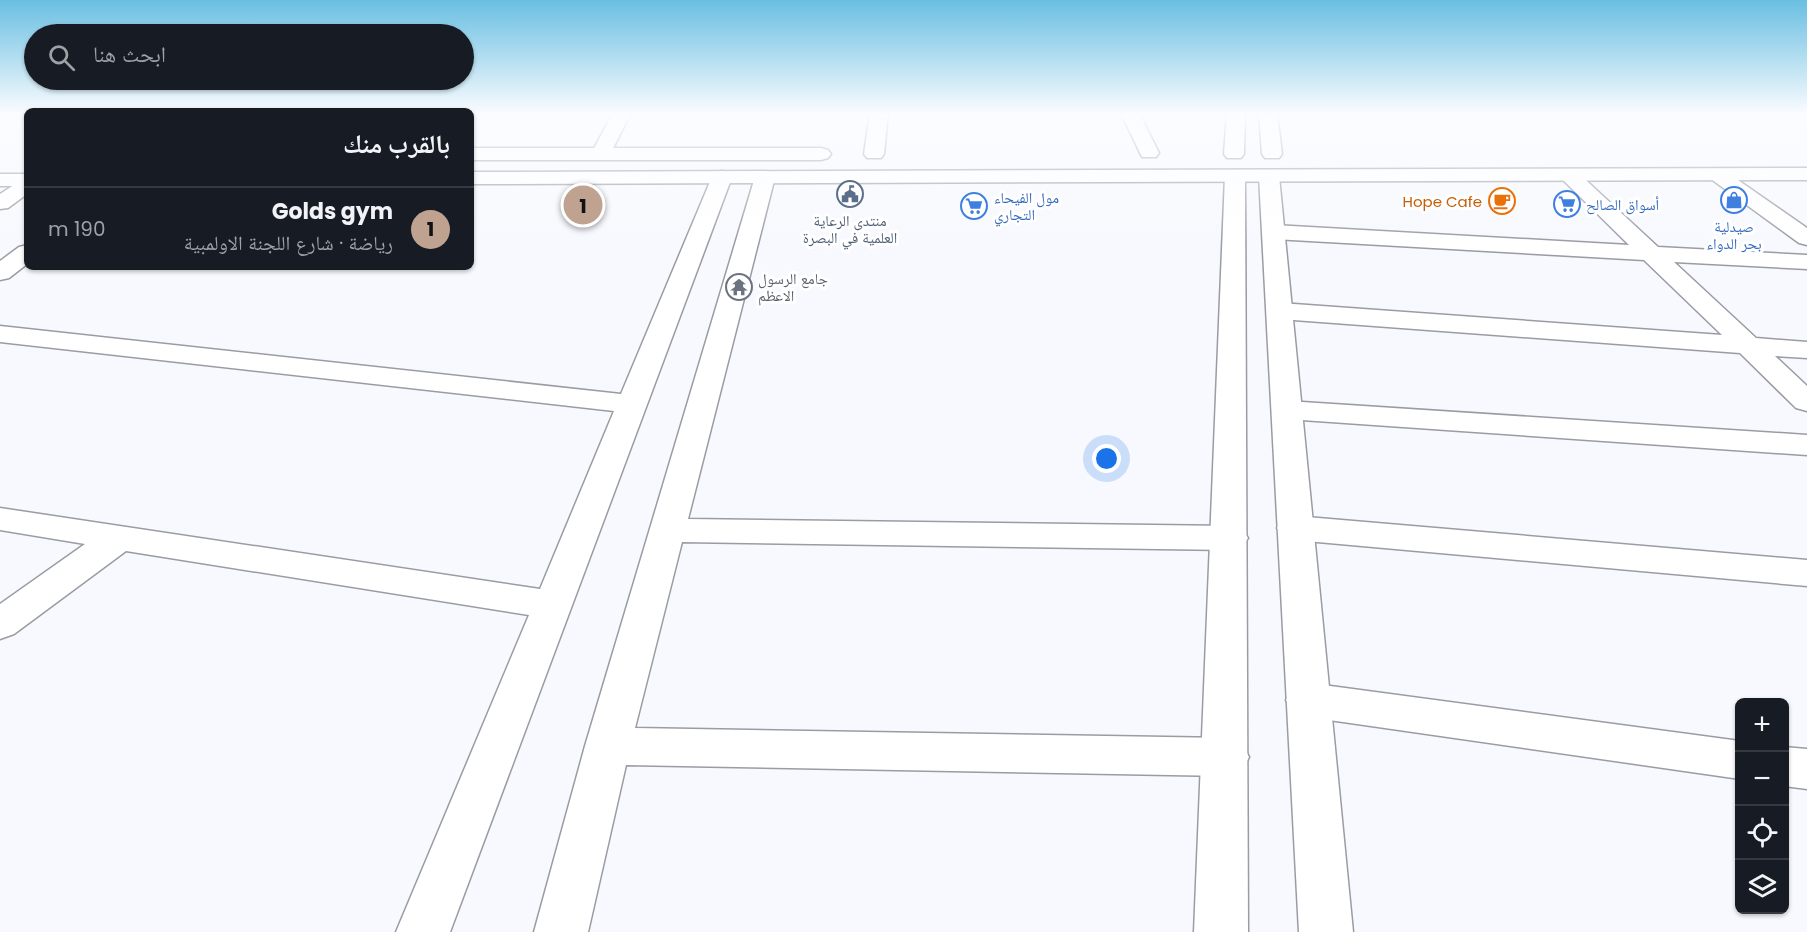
<!DOCTYPE html>
<html lang="ar">
<meta charset="utf-8">
<style>
body{margin:0;font-family:Poppins,"Noto Naskh Arabic",sans-serif;background:#20242c;color:#f1f3f6;direction:rtl}
.controls{position:absolute;right:18px;bottom:18px;display:grid;overflow:hidden;border-radius:9px;box-shadow:0 2px 4px #0004}
.controls button{width:54px;height:54px;display:grid;place-items:center;padding:0;border:0;border-bottom:2px solid #363941;background:#171b24;color:#f1f3f6;font:30px sans-serif}
.you{position:absolute;left:1107px;top:459px;width:21px;height:21px;margin:-15px;border:4px solid #fff;border-radius:50%;background:#1a73e8;box-shadow:0 0 0 9px #1a73e833}
.badge{display:grid;place-items:center;width:39px;height:39px;border-radius:50%;background:#c0a291;color:#111;font-size:20px;font-weight:700}
.pin{position:absolute;translate:-50% -50%;border:3px solid #fff;box-shadow:0 2px 6px #0006}
.list{margin:0;padding:0;list-style:none}
h2{display:flex;justify-content:space-between;align-items:center;height:78px;margin:0;padding:0 24px;font-size:26px}
h2 small{font-size:20px;font-weight:400;color:#9ea1a6}
.list li{display:grid;grid-template-columns:39px 1fr auto;gap:18px;align-items:center;box-sizing:border-box;height:84px;padding:0 24px;border-top:2px solid #363941}
.list b{display:block;font-size:22px;white-space:nowrap}
.list p{margin:0;font-size:20px;white-space:nowrap;color:#9ea1a6}
.list em{font-size:20px;font-style:normal;color:#9ea1a6}
.icon{flex:none;width:33px;height:33px;fill:none;stroke:currentColor;stroke-width:2;stroke-linecap:round;stroke-linejoin:round}
.map{position:relative;flex:none;width:1807px;height:932px;overflow:hidden;direction:ltr}
.search{position:absolute;background:#171b24;box-shadow:0 2px 4px #0004;left:24px;top:24px;width:450px;height:66px;display:flex;align-items:center;gap:15px;box-sizing:border-box;padding:0 21px;border-radius:33px;color:#9ea1a6;font-size:22px}
.panel{position:absolute;background:#171b24;box-shadow:0 2px 4px #0004;left:24px;top:108px;width:450px;height:162px;border-radius:9px;direction:rtl}
.map>svg:first-child{display:block}
</style>
<div class="map">
<svg width="1807" height="932" viewBox="0 0 1807 932">
<rect width="100%" height="100%" fill="#f7f9fe"/>
<g fill="none" stroke-linecap="round" stroke-linejoin="round">
<defs>
<g id="minor">
<polygon points="1121,113 1139,113 1159,153 1156,157 1142,157"/>
<polygon points="1569,169 1576,171 1658,247 1807,255 1807,269 1674,262 1756,338 1807,342 1807,358 1775,356 1807,386 1807,411 1796,408 1740,353 1280,319 1271,317 1267,311 1271,305 1280,303 1722,335 1644,260 1274,239 1266,237 1263,232 1266,227 1274,225 1629,245 1562,179 1559,175 1562,171"/>
<polygon points="1718,169 1725,171 1807,228 1807,245 1799,243 1711,179 1708,175 1711,171"/>
<polygon points="722,171 729,173 732,177 450,932 396,932 529,615 126,551 14,634 0,639 0,604 85,544 0,530 0,508 540,589 614,411 0,342 0,326 621,394 712,177 715,173"/>
<polygon points="765,171 772,173 775,177 688,519 1230,526 1243,530 1248,538 1243,546 1230,550 682,542 635,728 1226,738 1242,743 1249,757 1242,771 1226,776 626,765 588,932 534,932 585,746 755,177 758,173"/>
<rect x="0" y="174" width="27" height="12"/>
<polygon points="1287,401 1807,435 1807,455 1287,419 1276,416 1272,410 1276,404"/>
<polygon points="1295,516 1807,560 1807,586 1295,540 1282,536 1277,528 1282,520"/>
<polygon points="1308,683 1740,741 1740,779 1308,717 1293,712 1286,700 1293,688"/>
<polygon points="1784,747 1807,749 1807,789 1784,786"/>
</g>
<g id="tertiary">
<polygon points="613,113 631,113 608,158 594,158 591,154"/>
<polygon points="870,113 888,113 884,154 881,158 867,158 864,154"/>
<polygon points="1235,170 1242,172 1245,176 1248,932 1194,932 1225,176 1228,172"/>
<polygon points="1269,170 1276,172 1279,176 1353,932 1299,932 1259,176 1262,172"/>
</g>
<g id="secondary">
<polygon points="1227,113 1245,113 1244,154 1241,158 1227,158 1224,154"/>
<polygon points="1259,113 1277,113 1282,154 1279,158 1265,158 1262,154"/>
<polygon points="471,148 821,148 828,150 831,154 828,158 821,160 471,160"/>
<polygon points="1807,168 1807,180 471,184 471,172"/>
</g>
<g id="primary">
<polygon points="27,179 27,194 8,208 0,209 0,194 20,181"/>
<polygon points="27,245 27,264 9,278 0,280 0,261 19,247"/>
</g>
</defs>
<!-- minor casing -->
<use href="#minor" stroke="#9a9ca4" stroke-width="3"/>
<!-- tertiary casing -->
<use href="#tertiary" stroke="#9a9ca4" stroke-width="3"/>
<!-- secondary casing -->
<use href="#secondary" stroke="#9a9ca4" stroke-width="3"/>
<!-- primary casing -->
<use href="#primary" stroke="#9a9ca4" stroke-width="3"/>
<!-- minor -->
<use href="#minor" fill="#fff" fill-rule="evenodd"/>
<!-- tertiary -->
<use href="#tertiary" fill="#fff" fill-rule="evenodd"/>
<!-- secondary -->
<use href="#secondary" fill="#fff" fill-rule="evenodd"/>
<!-- primary -->
<use href="#primary" fill="#fff" fill-rule="evenodd"/>
</g>
<!-- sky -->
<linearGradient id="sky" x2="0" y2="1"><stop stop-color="#69bfe2"/><stop offset="0.47" stop-color="#fbfcff"/><stop offset="1" stop-color="#fbfcff" stop-opacity="0"/></linearGradient>
<rect width="1807" height="243" fill="url(#sky)"/>
<!-- icons -->
<defs>
<symbol id="civic-ring" viewBox="-11 -11 22 22"><circle r="9.5" fill="#fff" stroke="#5c6f8a" stroke-width="1.5"/><path d="M-.6-6.5H3V-4.5H.6V-3L4-1V1h2V6H-6V1h2V-1L-.6-3ZM-1.2 2.5V6h2.4V2.5Z" fill="#5c6f8a"/></symbol>
<symbol id="shop-ring" viewBox="-11 -11 22 22"><circle r="9.5" fill="#fff" stroke="#3f7fe0" stroke-width="1.5"/><path d="M-5-2.5h2.3a2.7 3.5 0 0 1 5.4 0H5L5.5 6h-11ZM-1.5-2.5h3a1.5 2.3 0 0 0-3 0Z" fill="#3f7fe0"/></symbol>
<symbol id="cafe-ring" viewBox="-11 -11 22 22"><circle r="9.5" fill="#fff" stroke="#e8710a" stroke-width="1.5"/><path d="M-5.5-4.5H6V0H3Q3 3.5 0 3.5H-2.5Q-5.5 3.5-5.5 0ZM3-3.2v2h1.7v-2ZM-6 4.5H4V6H-6Z" fill="#e8710a"/></symbol>
<symbol id="supermarket-ring" viewBox="-11 -11 22 22"><circle r="9.5" fill="#fff" stroke="#3f7fe0" stroke-width="1.5"/><path d="M-6-5.5h2.5l.6 2H6L4.5 2H-2.5L-4.4-4H-6ZM-1.5 3.2a1.3 1.3 0 1 0 .1 0ZM3 3.2a1.3 1.3 0 1 0 .1 0Z" fill="#3f7fe0"/></symbol>
<symbol id="temple-ring" viewBox="-11 -11 22 22"><circle r="9.5" fill="#fff" stroke="#6b7280" stroke-width="1.5"/><path d="M0-6L5-2H3V0L6.5 2.5H4V6H1.5V3h-3V6H-4V2.5H-6.5L-3 0V-2H-5Z" fill="#6b7280"/></symbol>
</defs>
<g fill-rule="evenodd">
<use href="#civic-ring" x="835" y="179" width="30" height="30"/>
<use href="#shop-ring" x="1719" y="185" width="30" height="30"/>
<use href="#cafe-ring" x="1487" y="186" width="30" height="30"/>
<use href="#supermarket-ring" x="1552" y="189" width="30" height="30"/>
<use href="#supermarket-ring" x="959" y="191" width="30" height="30"/>
<use href="#temple-ring" x="724" y="272" width="30" height="30"/>
</g>
<g text-anchor="middle" dominant-baseline="central" stroke-width="6" stroke-linejoin="round" paint-order="stroke">
<!-- far-shop labels -->
<g font-size="15" fill="#366cbe" stroke="#fff" text-anchor="start">
<text x="994" y="197">مول الفيحاء<tspan x="994" dy="17">التجاري</tspan></text>
<text x="1586" y="204">أسواق الصالح</text>
<text x="1734" y="226" text-anchor="middle">صيدلية<tspan x="1734" dy="17">بحر الدواء</tspan></text>
</g>
<!-- far-food labels -->
<g font-size="15" fill="#c56008" stroke="#fff" text-anchor="end">
<text x="1482" y="201">Hope Cafe</text>
</g>
<!-- far-service labels -->
<g font-size="15" fill="#4e5e75" stroke="#fff">
<text x="850" y="220">منتدى الرعاية<tspan x="850" dy="17">العلمية في البصرة</tspan></text>
</g>
<!-- far-worship labels -->
<g font-size="15" fill="#5b616d" stroke="#fff" text-anchor="start">
<text x="758" y="278">جامع الرسول<tspan x="758" dy="17">الاعظم</tspan></text>
</g>
</g>
</svg>
<div class="controls">
<button>+</button>
<button>−</button>
<button><svg class="icon" aria-label="locate" viewBox="0 0 24 24"><circle cx="12" cy="12" r="6"/><path d="M12 2v4M12 18v4M2 12h4M18 12h4"/></svg></button>
<button><svg class="icon" aria-label="layers" viewBox="0 0 24 24"><path d="M12 4l9 5-9 5-9-5zM3 14l9 5 9-5"/></svg></button>
</div>
<div class="you"></div>
<div class="pin badge" style="left:583px;top:205px">1</div>
<div class="search"><svg class="icon" aria-label="search" viewBox="0 0 24 24"><circle cx="10" cy="10" r="6"/><path d="M15 15l6 6"/></svg>ابحث هنا</div>
<section class="panel">
<h2>بالقرب منك<small></small></h2>
<ul class="list">
<li><span class="badge">1</span><div><b>Golds gym</b><p>رياضة · شارع اللجنة الاولمبية</p></div><em>190 m</em></li>
</ul>
</section>
</div>
